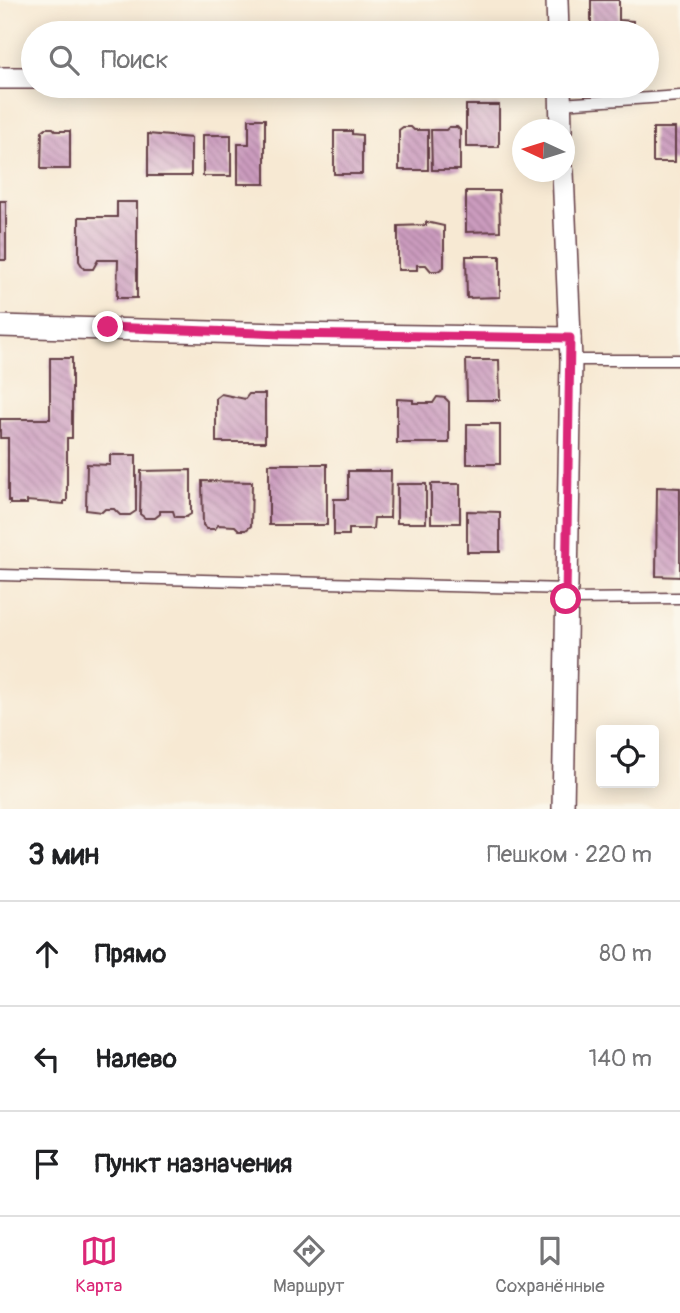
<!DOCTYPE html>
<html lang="ru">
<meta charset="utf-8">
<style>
body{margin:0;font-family:Pangolin,sans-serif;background:#f6f6f6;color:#202124}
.controls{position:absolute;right:21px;bottom:21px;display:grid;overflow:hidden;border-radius:7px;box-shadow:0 4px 18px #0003}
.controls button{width:63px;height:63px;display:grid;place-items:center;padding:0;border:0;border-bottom:2px solid #e0e0e0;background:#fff;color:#202124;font:35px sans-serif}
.compass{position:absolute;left:512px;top:119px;width:63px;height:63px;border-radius:50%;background:#fff;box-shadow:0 4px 18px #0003;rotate:274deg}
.stop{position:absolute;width:21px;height:21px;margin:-16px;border:5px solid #db2777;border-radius:50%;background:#fff}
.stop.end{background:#db2777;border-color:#fff;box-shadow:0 2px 7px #0008}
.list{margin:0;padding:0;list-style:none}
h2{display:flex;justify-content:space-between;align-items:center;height:91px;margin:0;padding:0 28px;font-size:30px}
h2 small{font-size:23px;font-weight:400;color:#757577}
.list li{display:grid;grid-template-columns:46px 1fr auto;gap:21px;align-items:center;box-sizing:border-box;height:105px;padding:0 28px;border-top:2px solid #e0e0e0}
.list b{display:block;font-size:26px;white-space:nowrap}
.list em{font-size:23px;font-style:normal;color:#757577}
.icon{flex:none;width:38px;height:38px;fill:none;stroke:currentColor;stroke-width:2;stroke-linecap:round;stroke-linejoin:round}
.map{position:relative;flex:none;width:680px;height:809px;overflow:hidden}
.search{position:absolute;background:#fff;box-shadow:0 4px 18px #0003;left:21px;right:21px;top:21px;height:77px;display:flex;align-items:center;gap:18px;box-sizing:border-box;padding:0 24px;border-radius:38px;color:#757577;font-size:26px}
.sheet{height:406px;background:#fff}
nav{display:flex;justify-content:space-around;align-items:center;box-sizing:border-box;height:98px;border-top:2px solid #e0e0e0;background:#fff;font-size:19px;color:#757577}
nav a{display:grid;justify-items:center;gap:4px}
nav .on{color:#db2777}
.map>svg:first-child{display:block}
</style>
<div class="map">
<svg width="680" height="809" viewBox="0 0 680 809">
<defs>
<pattern id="building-back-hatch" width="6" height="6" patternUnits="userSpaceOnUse" patternTransform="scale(1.75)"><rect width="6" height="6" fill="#cb9bbe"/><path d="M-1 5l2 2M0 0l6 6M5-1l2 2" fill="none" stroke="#a77e9b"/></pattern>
</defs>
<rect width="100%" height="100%" fill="#fbf7ec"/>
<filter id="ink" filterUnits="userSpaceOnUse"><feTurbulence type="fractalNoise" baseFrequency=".0143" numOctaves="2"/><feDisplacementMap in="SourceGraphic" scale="14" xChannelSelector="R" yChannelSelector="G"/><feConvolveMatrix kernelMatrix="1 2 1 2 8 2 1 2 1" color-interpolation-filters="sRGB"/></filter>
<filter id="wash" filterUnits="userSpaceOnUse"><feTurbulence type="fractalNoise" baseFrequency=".00686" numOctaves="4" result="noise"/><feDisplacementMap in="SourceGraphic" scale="28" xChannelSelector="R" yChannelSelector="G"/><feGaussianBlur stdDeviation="1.57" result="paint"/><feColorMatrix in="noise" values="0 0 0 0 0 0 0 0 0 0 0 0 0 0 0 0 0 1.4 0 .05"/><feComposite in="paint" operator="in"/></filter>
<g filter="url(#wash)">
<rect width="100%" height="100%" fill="#f7e9d3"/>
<g id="blocks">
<!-- building -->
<g fill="url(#building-back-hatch)">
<polygon points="591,0 619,0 619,20 633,21 633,33 591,33"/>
<rect x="466" y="105" width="33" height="42"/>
<polygon points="249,119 265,119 265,184 238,184 238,144 249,144"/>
<polygon points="403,127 411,127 414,130 428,130 428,170 399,170 399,130"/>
<polygon points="449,127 457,127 460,130 460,170 432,170 431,130 446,130"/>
<polygon points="46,128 53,128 56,131 70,131 70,169 41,169 42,131"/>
<rect x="653" y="128" width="22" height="34"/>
<polygon points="334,131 352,131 352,134 362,135 362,174 334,174"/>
<polygon points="148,134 191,138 191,176 148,176"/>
<rect x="203" y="135" width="28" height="41"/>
<polygon points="466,191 499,191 500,231 466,232"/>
<rect x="0" y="201" width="6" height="59"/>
<polygon points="117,202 137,202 137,298 117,298 118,260 98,260 93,269 84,269 79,261 79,217 117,217"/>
<polygon points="426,222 444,226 444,267 438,271 431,271 426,265 417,265 417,270 398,270 398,226 426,225"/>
<polygon points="466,256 500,256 500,297 467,298"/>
<polygon points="50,358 72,358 72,438 67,438 67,501 64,501 64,504 27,501 27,504 10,504 10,501 8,501 8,438 0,438 0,419 50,419"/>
<polygon points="466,360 499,360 500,400 467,400"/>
<polygon points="221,394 245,399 249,394 265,394 265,442 216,442 216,398"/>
<polygon points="437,397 445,398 449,402 449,443 397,443 397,399 413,400 413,403 433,403"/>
<rect x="467" y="424" width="33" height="40"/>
<polygon points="110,455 136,455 136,511 130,515 120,515 114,509 105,509 102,512 86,510 87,464 110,465"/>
<rect x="269" y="464" width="58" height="61"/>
<polygon points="191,470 191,514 186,517 175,517 173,511 160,511 160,514 155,518 145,518 140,514 141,471"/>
<polygon points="348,471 391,471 390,518 374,518 373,529 349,529 349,535 334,535 334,499 348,499"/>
<polygon points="202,481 252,482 251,526 246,530 239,530 235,526 218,525 215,529 207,529 203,525"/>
<rect x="397" y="484" width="29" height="39"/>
<rect x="431" y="484" width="29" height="39"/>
<polygon points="657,487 680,488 680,577 656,576"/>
<polygon points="467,511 500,512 500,552 467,552"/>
</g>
</g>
</g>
<g filter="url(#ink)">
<use href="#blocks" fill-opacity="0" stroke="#643d44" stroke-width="2"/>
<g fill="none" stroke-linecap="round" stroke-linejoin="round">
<defs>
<g id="service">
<polyline points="560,104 680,96"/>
<polyline points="571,360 680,360"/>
<polyline points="0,575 567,589"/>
<polyline points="567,599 680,598"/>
</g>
<g id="minor">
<polyline points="557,0 558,33"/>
<polyline points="0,78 33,78"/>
<polyline points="560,86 561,130"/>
<polyline points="563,172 571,360 563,809"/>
<polyline points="0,326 281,334 570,338"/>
</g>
</defs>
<!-- service casing -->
<use href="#service" stroke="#643d44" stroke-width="13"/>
<!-- minor casing -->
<use href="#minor" stroke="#643d44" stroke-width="24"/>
<!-- service -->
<use href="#service" stroke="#fff" stroke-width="10"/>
<!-- minor -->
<use href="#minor" stroke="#fff" stroke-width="21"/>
</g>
</g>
<g fill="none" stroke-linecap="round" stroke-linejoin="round" filter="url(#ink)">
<!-- route -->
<polyline stroke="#db2777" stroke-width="9" points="108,327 281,334 570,338 566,599"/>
</g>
</svg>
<div class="controls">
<button><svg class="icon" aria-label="locate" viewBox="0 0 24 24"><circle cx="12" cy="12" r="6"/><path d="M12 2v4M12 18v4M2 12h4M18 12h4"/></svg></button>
</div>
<svg class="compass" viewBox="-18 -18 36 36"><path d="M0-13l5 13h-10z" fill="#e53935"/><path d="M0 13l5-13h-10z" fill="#757577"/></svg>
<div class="stop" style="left:566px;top:599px"></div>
<div class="stop end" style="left:108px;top:327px"></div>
<div class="search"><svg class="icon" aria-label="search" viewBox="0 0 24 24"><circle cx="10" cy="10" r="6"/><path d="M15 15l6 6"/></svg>Поиск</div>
</div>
<section class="sheet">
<h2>3 мин<small>Пешком · 220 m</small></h2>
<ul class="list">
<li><svg class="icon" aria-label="ahead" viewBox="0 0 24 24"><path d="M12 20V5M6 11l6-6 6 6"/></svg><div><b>Прямо</b></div><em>80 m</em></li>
<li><svg class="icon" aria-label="left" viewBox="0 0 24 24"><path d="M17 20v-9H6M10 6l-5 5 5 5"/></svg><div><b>Налево</b></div><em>140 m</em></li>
<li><svg class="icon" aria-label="arrive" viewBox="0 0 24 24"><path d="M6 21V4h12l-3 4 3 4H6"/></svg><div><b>Пункт назначения</b></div></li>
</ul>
</section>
<nav>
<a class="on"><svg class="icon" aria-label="map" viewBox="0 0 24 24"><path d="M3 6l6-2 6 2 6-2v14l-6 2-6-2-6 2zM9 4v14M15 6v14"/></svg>Карта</a>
<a><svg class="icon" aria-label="directions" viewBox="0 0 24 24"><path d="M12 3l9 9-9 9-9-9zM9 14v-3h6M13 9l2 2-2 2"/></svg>Маршрут</a>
<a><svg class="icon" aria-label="saved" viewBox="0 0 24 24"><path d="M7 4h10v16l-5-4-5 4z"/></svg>Сохранённые</a>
</nav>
